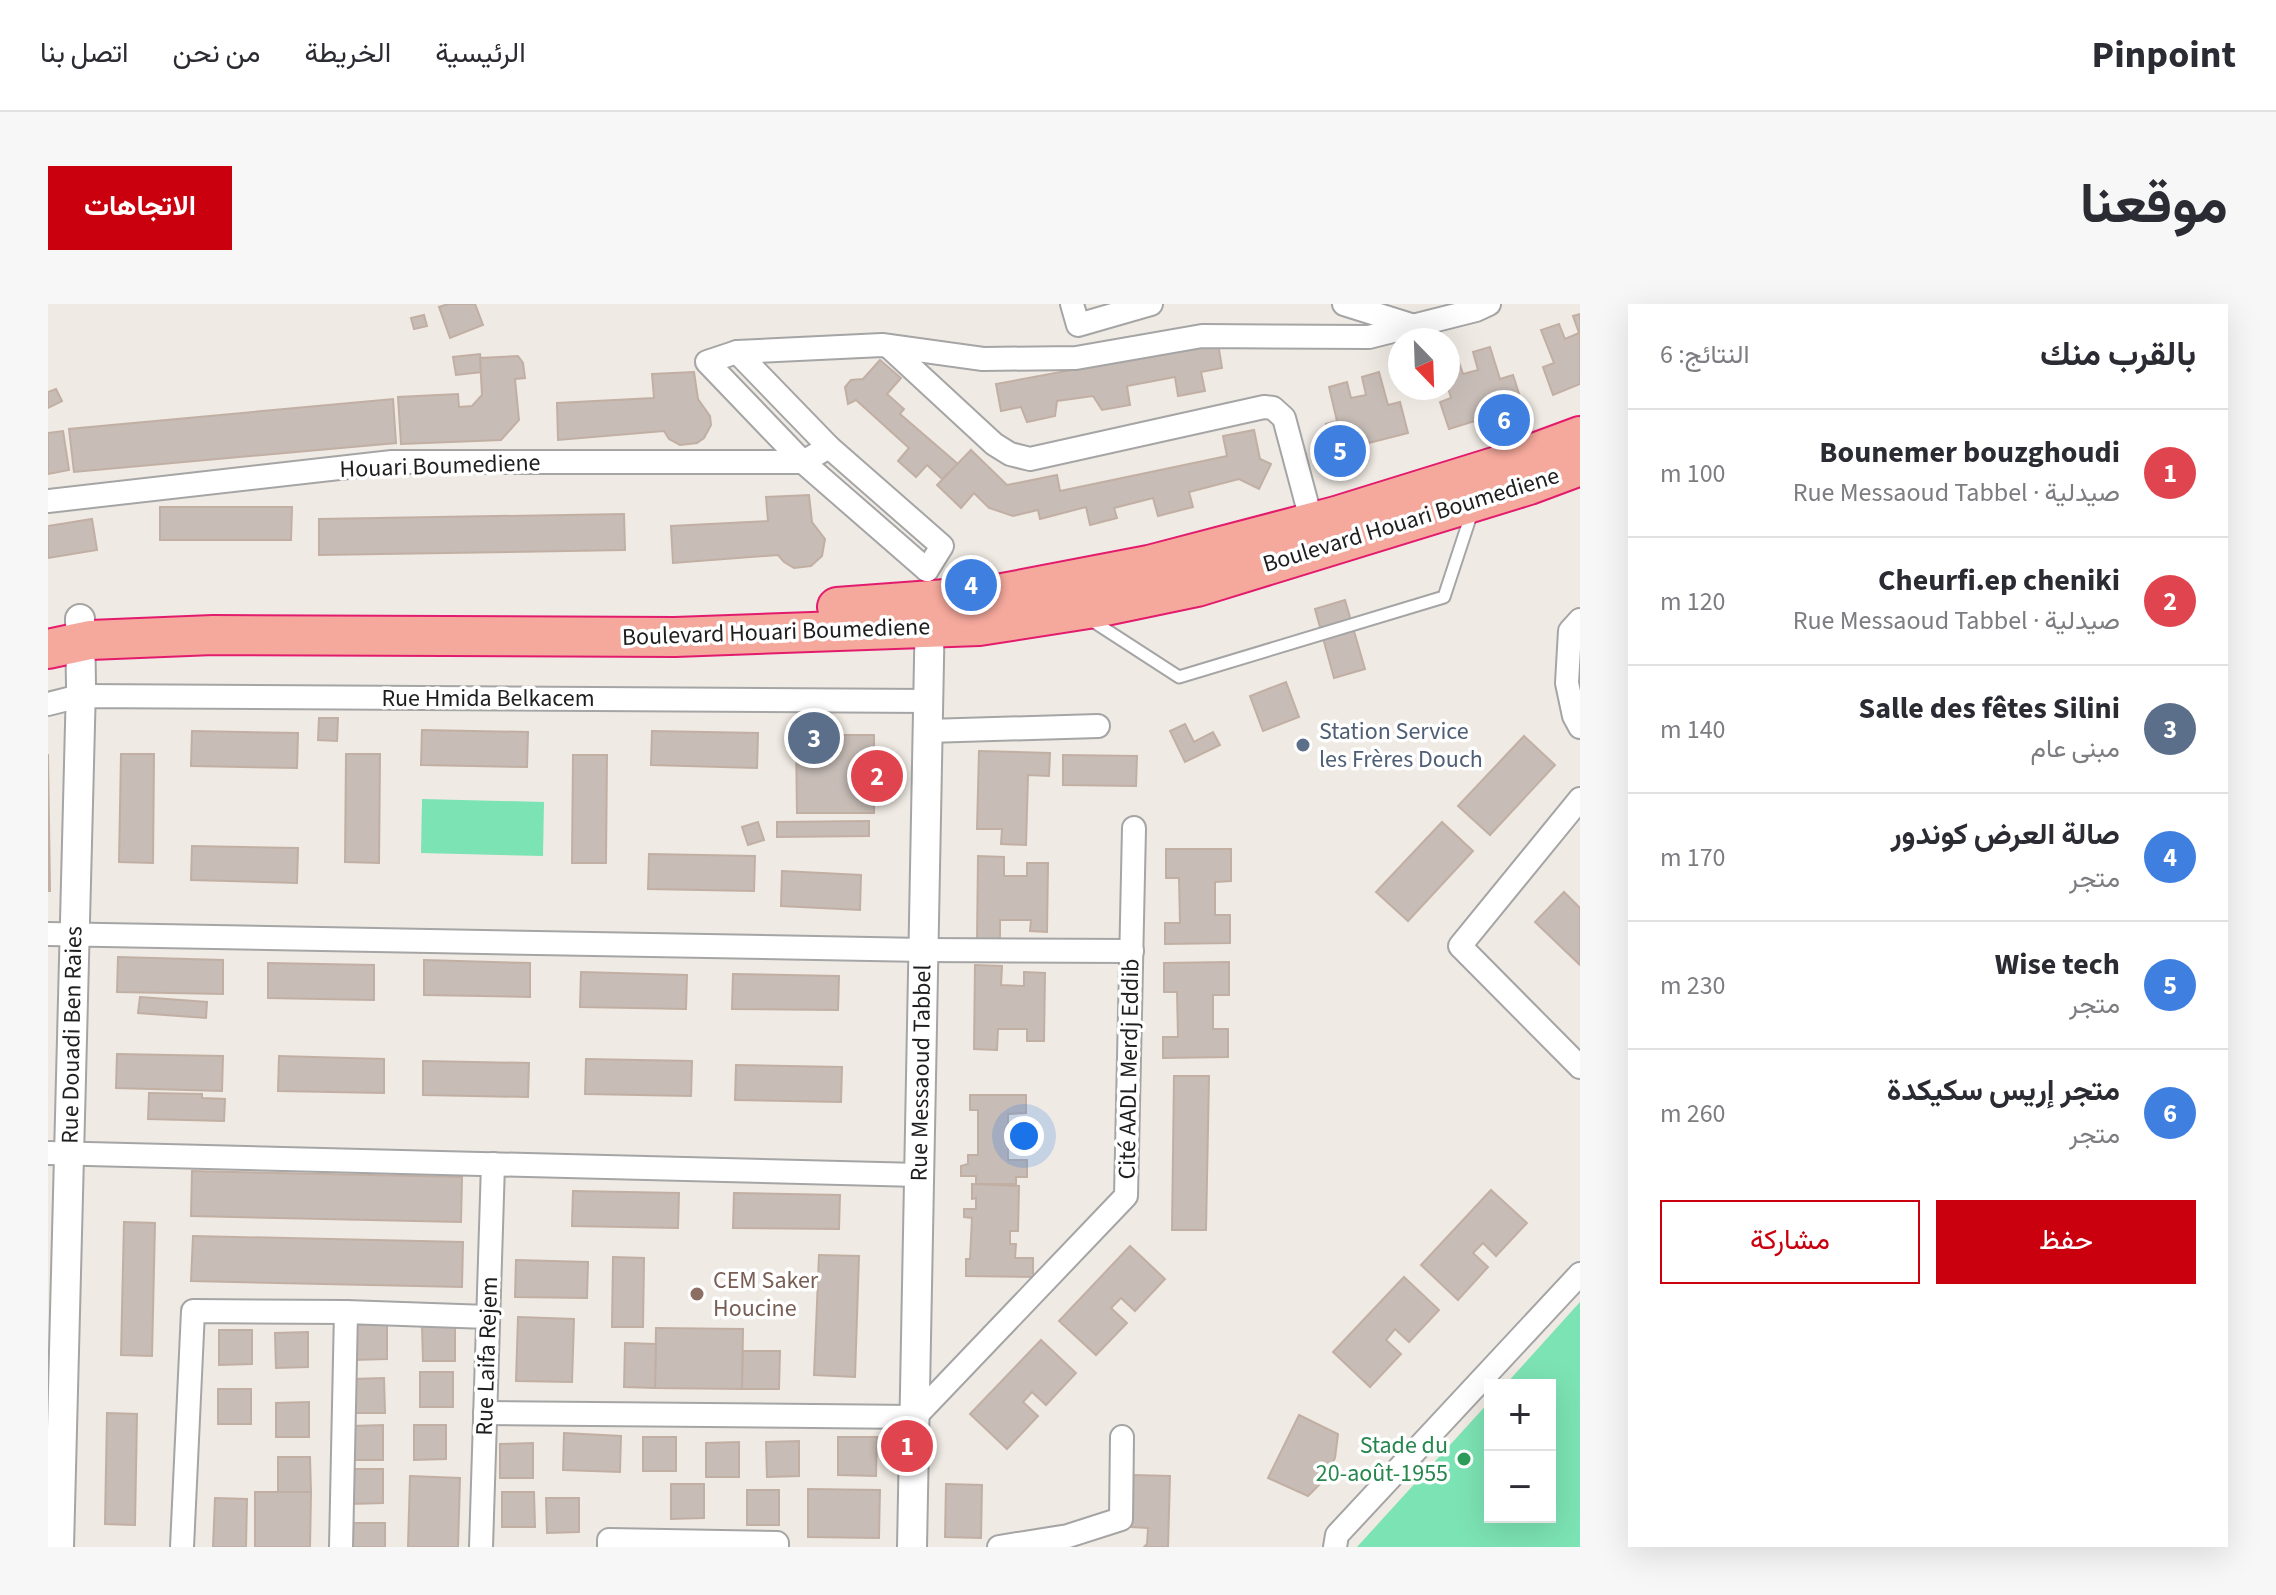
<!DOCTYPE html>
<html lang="ar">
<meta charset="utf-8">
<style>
body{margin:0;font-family:"Source Sans 3",Vazirmatn,sans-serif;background:#f7f7f7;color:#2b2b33;direction:rtl}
.controls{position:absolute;right:24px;bottom:24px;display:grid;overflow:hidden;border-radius:0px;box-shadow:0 8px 32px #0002}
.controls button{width:72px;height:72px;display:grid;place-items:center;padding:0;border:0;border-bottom:2px solid #e1e1e2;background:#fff;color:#2b2b33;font:40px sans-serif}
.compass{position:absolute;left:1340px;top:24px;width:72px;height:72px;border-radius:50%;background:#fff;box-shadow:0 8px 32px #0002;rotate:157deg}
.you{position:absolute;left:976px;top:832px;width:28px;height:28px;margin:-20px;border:6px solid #fff;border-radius:50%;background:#1a73e8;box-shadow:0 0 0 12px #1a73e833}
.badge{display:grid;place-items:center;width:52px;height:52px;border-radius:50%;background:#cb000e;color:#fff;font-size:26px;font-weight:700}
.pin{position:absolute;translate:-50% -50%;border:4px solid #fff;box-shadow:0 2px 8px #0006}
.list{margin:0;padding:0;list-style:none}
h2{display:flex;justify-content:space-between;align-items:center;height:104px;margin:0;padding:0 32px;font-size:34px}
h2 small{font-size:26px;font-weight:400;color:#7c7c81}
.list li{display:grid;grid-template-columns:52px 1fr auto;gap:24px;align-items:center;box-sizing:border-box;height:128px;padding:0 32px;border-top:2px solid #e1e1e2}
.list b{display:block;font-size:30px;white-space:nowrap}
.list p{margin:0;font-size:26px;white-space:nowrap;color:#7c7c81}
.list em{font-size:26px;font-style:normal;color:#7c7c81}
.actions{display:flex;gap:16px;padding:24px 32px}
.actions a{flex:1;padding:18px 0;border:2px solid #cb000e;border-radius:0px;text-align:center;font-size:28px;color:#cb000e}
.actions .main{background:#cb000e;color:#fff}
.map{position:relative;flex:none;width:1532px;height:1243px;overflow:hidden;direction:ltr;border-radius:0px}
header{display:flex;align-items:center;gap:48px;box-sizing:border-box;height:112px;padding:0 40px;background:#fff;border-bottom:2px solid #e1e1e2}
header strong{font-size:38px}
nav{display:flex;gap:44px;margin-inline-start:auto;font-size:28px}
.intro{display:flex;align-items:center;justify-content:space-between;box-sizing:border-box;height:192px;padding:0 48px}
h1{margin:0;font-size:56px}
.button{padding:20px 36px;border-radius:0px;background:#cb000e;color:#fff;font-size:28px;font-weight:700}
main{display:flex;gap:48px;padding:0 48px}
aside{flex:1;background:#fff;border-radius:0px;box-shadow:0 8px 32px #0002}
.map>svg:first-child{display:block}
</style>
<header>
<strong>Pinpoint</strong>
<nav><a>الرئيسية</a><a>الخريطة</a><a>من نحن</a><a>اتصل بنا</a></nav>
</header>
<div class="intro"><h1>موقعنا</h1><a class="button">الاتجاهات</a></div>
<main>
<aside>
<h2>بالقرب منك<small>النتائج: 6</small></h2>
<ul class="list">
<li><span class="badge" style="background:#e0444e">1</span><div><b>Bounemer bouzghoudi</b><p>صيدلية · Rue Messaoud Tabbel</p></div><em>100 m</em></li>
<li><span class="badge" style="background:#e0444e">2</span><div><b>Cheurfi.ep cheniki</b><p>صيدلية · Rue Messaoud Tabbel</p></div><em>120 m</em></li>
<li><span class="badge" style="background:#5c6f8a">3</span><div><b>Salle des fêtes Silini</b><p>مبنى عام</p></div><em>140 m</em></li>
<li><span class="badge" style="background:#3f7fe0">4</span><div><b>صالة العرض كوندور</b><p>متجر</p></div><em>170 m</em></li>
<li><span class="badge" style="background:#3f7fe0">5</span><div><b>Wise tech</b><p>متجر</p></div><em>230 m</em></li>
<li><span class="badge" style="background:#3f7fe0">6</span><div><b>متجر إريس سكيكدة</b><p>متجر</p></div><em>260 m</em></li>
</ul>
<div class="actions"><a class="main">حفظ</a><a>مشاركة</a></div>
</aside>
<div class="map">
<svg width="1532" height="1243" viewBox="0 0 1532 1243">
<rect width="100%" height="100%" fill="#efeae3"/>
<!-- pitch -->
<g fill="#7ce3b4">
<polygon points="374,495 496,498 495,552 373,549"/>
<polygon points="1532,998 1532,1243 1309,1243 1442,1097 1442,1213 1502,1213 1502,1081 1457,1081"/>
</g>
<!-- building -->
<g fill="#c7bcb6" stroke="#c2afa4" stroke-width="2">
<polygon points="400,0 427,0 435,21 402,34 391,3"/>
<polygon points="1532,10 1532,80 1505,91 1495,63 1506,59 1493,26 1511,20 1517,35 1531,29 1525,12"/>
<polygon points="376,11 379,22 366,25 363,14"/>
<polygon points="1170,39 1174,64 1153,68 1157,87 1130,92 1127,73 1079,82 1082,101 1054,106 1045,92 1009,97 1007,112 979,118 973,103 953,107 948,80"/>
<polygon points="1442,43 1452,75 1465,71 1475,102 1401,125 1392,98 1403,94 1400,84 1400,58 1410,55 1415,70 1430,66 1425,48"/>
<polygon points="432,50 434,68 408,71 405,53"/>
<polygon points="470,52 475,59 477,74 467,75 471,116 453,136 353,140 350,93 410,90 411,103 424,102 434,91 432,54"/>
<polygon points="832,56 853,74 839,90 856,105 852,110 910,160 894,175 879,161 868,173 850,157 861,144 808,96 800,100 797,83 803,76 815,75"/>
<polygon points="646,68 650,95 662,112 663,121 656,134 649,139 632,141 621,135 616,127 510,136 509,99 606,94 604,70"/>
<polygon points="1331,68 1340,101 1352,98 1360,129 1285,148 1278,120 1289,117 1281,83 1299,78 1303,94 1318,91 1314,73"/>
<polygon points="8,85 14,97 0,104 0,88"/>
<polygon points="345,95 348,139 26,168 21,125"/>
<polygon points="1206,126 1212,155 1223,160 1211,185 1191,175 1141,188 1145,203 1110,212 1105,194 1066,204 1069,214 1042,221 1038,203 992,215 990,206 965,212 941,204 926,189 913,204 889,181 923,146 959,181 1009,171 1012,187 1179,152 1175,132"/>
<polygon points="15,127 21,166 0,170 0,129"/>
<polygon points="761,191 764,218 777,235 774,252 763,262 746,264 736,258 730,251 625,259 623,222 720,217 718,193"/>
<polygon points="112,203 244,203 243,236 112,236"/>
<polygon points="576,210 577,246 271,251 271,215"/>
<polygon points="44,215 49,246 0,254 0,222"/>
<polygon points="1297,296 1317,365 1286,374 1267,305"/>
<polygon points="1238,378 1251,413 1215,427 1202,392"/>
<polygon points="271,414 290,414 289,437 270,436"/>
<polygon points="1137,420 1146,438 1165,428 1172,441 1137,458 1122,427"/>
<polygon points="374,426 480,428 479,463 373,461"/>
<polygon points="144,427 250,429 249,464 143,462"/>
<polygon points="604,427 710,429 709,464 603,461"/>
<polygon points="748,431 826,431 826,509 749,509"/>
<polygon points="1476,432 1507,461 1442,531 1410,502"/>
<polygon points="931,447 1002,449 1001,472 980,471 978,541 953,540 954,525 929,525"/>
<polygon points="0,450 2,587 0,587"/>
<polygon points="73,450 106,450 105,559 71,558"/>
<polygon points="298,450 332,450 331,559 297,558"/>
<polygon points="525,451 559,451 558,559 524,559"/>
<polygon points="1015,451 1089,452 1088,482 1015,481"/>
<polygon points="821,517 821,532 729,533 729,518"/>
<polygon points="710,518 716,536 700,541 694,523"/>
<polygon points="1394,518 1425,547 1360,617 1328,588"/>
<polygon points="144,542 250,544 249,579 143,576"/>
<polygon points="1118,545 1183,545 1183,577 1167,578 1167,611 1182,611 1182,639 1117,640 1117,619 1132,619 1131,574 1118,574"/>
<polygon points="601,550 707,552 706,587 600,585"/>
<polygon points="930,552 956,553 956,572 979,572 979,559 1000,559 999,628 982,627 983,616 952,616 952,636 929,636"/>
<polygon points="734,567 813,571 812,606 733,602"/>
<polygon points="1516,588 1532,604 1532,661 1487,618"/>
<polygon points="70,653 175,656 175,690 69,688"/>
<polygon points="376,656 482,659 482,693 376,691"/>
<polygon points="1181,658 1181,691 1165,691 1165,725 1180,725 1180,753 1115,754 1115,733 1130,733 1129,688 1116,688 1116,659"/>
<polygon points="220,659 326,661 326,696 220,694"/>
<polygon points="927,661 954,662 953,681 976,682 976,668 997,669 996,737 979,737 979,725 950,725 949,746 926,745"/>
<polygon points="533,668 639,671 638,705 532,703"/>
<polygon points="685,670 791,672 790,706 684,705"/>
<polygon points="92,693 159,698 158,714 90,709"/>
<polygon points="69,750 175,752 174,787 68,784"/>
<polygon points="231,752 336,755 336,789 230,787"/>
<polygon points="538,755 644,757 643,792 537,790"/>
<polygon points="375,757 481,759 480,793 375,791"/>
<polygon points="688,761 794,763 793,798 687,796"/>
<polygon points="1126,772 1161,772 1158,926 1124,926"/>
<polygon points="101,789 154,790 154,794 177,795 176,817 100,815"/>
<polygon points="922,791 978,791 978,809 960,810 960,856 979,856 979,873 968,873 968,880 928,880 928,872 913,872 913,862 920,860 920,851 930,851 930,806 922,806"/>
<polygon points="144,867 414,873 413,918 143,912"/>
<polygon points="924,880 971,882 970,927 962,927 962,940 968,940 967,954 985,954 985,973 918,972 918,955 922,955 924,914 916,913 916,905 928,905 928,894 924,895"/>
<polygon points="1443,886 1479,919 1448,952 1435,939 1425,949 1440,963 1410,996 1373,961"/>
<polygon points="525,887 631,889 630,924 524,922"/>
<polygon points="686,889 792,891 791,925 685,924"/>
<polygon points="76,918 107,919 104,1052 73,1051"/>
<polygon points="145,932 415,938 414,983 143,977"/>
<polygon points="1082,942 1117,975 1087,1007 1073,994 1063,1004 1079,1019 1048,1051 1011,1017"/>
<polygon points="771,951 811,952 807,1073 766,1071"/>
<polygon points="565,953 596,954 595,1023 564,1023"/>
<polygon points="468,956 540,958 539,994 467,993"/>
<polygon points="1356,973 1391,1006 1361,1038 1347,1025 1338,1036 1353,1050 1322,1083 1285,1048"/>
<polygon points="470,1013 526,1015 524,1078 468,1077"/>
<polygon points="306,1021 339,1021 339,1055 306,1056"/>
<polygon points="374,1022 407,1022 407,1057 375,1057"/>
<polygon points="608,1024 695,1025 694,1085 607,1084"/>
<polygon points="171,1026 204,1026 204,1060 171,1061"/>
<polygon points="260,1028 260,1063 228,1064 227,1029"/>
<polygon points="993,1036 1028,1069 998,1101 984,1088 975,1098 990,1112 959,1145 922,1110"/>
<polygon points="577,1039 608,1040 607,1084 576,1083"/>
<polygon points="695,1047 732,1047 731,1085 694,1085"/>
<rect x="372" y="1068" width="33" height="35"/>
<polygon points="336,1074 337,1109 304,1109 304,1075"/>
<rect x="170" y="1085" width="33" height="35"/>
<polygon points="261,1098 261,1133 228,1133 228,1099"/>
<polygon points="59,1109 89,1110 87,1221 57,1220"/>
<polygon points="1251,1111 1290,1130 1287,1154 1274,1178 1260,1192 1220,1174"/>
<polygon points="335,1121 335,1156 303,1156 303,1122"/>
<polygon points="366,1121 398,1121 398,1155 366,1156"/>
<polygon points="516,1129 573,1132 572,1168 515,1166"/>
<rect x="595" y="1133" width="33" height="34"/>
<polygon points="790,1133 829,1133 828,1172 790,1171"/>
<polygon points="751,1137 751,1172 719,1173 718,1138"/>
<polygon points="691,1138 691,1173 658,1173 658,1139"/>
<polygon points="485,1139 485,1174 452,1174 452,1140"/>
<polygon points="230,1153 262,1153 263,1188 230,1188"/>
<polygon points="302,1165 335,1165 335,1199 303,1200"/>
<polygon points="1085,1171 1122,1172 1120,1243 1096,1243 1099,1240 1100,1224 1083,1223"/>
<polygon points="362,1172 412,1174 410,1243 360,1243"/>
<polygon points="623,1180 656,1180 656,1214 623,1215"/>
<polygon points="898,1180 934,1181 933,1234 897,1233"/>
<polygon points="760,1185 832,1186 831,1234 760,1233"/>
<rect x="699" y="1186" width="32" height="35"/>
<polygon points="207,1188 263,1188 262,1243 207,1243"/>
<polygon points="454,1188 486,1188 487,1223 454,1223"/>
<polygon points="167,1194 199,1195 198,1243 165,1243"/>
<polygon points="498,1194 531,1194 531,1228 499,1229"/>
<rect x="304" y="1219" width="33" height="24"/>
</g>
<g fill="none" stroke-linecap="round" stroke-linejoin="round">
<defs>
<polyline id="service" points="1043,316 1131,373 1396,293 1424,208"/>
<g id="minor">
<polyline points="1024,0 1030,21 1103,0"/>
<polyline points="1296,0 1366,22"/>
<polyline points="840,42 946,140 962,150 982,155 1216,103 1225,104 1236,114 1264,219"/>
<polyline points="689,48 781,143 894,242 879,266"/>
<polyline points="0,197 344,158 755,158 781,143"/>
<polyline points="879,266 755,158 659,58 689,48 834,41 935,55 1028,54 1154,32 1321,33 1428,6 1441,0"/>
<polyline points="1532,316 1522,327 1519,379 1526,412 1532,423"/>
<polyline points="0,400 32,392 881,397"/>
<polyline points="880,427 1050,422"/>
<polyline points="1532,495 1412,642 1532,763"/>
<polyline points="0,630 876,646 1084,647"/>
<polyline points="0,849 871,871"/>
<polyline points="437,1109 867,1113 1078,892 1086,524"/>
<polyline points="134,1243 145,1007 298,1008 440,1013"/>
<polyline points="293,1243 298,1008"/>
<polyline points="433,1243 445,860"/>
<polyline points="561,1243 561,1236 729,1239 729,1243"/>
<polyline points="951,1243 1020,1232 1073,1215 1074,1133"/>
<polyline points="1287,1243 1289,1231 1532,970"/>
</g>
<g id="tertiary">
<polyline points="11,1243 33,382 32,315"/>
<polyline points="864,1243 882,304"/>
</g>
<g id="trunk">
<polyline points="789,303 939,292 1101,261 1288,212 1456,160 1532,132"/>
<polyline points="0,345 42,336 165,331 627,333 931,322 1053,303 1149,283 1481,181 1532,162"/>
</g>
</defs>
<!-- service casing -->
<use href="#service" stroke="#a5a5a5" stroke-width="15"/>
<!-- minor casing -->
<use href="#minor" stroke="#a5a5a5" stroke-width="26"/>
<!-- tertiary casing -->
<use href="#tertiary" stroke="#a5a5a5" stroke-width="32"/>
<!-- trunk casing -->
<use href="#trunk" stroke="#e31b6d" stroke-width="42"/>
<!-- service -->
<use href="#service" stroke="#fff" stroke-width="11"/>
<!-- minor -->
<use href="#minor" stroke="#fff" stroke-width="22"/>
<!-- tertiary -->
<use href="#tertiary" stroke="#fff" stroke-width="28"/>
<!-- trunk -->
<use href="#trunk" stroke="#f5a89c" stroke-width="38"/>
</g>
<!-- markers -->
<circle fill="#5c6f8a" stroke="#fff" stroke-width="3" cx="1255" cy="441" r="8"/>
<circle fill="#8d6e63" stroke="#fff" stroke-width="3" cx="649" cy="990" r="8"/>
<circle fill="#2e9e5b" stroke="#fff" stroke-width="3" cx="1416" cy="1155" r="8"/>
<g text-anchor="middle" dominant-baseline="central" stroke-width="7" stroke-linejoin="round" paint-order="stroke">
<!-- street labels -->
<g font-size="24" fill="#1e1e1e" stroke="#fff">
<text transform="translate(392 162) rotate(-2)">Houari Boumediene</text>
<text transform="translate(1363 216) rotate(-17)">Boulevard Houari Boumediene</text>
<text transform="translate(728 328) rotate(-2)">Boulevard Houari Boumediene</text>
<text x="440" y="394">Rue Hmida Belkacem</text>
<text transform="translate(24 731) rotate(-89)">Rue Douadi Ben Raies</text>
<text transform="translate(1081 765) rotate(-89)">Cité AADL Merdj Eddib</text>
<text transform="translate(873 769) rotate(-89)">Rue Messaoud Tabbel</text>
<text transform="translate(439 1052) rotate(-88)">Rue Laifa Rejem</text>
</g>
<!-- service labels -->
<g font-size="24" fill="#4e5e75" stroke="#fff" text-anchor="start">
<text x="1271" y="427">Station Service<tspan x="1271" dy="28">les Frères Douch</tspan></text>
</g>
<!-- education labels -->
<g font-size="24" fill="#785e54" stroke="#fff" text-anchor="start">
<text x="665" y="976">CEM Saker<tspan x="665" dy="28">Houcine</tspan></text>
</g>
<!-- leisure labels -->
<g font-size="24" fill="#27864d" stroke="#fff" text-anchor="end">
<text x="1400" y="1141">Stade du<tspan x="1400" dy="28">20-août-1955</tspan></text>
</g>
</g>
</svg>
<div class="controls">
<button>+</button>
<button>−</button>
</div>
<svg class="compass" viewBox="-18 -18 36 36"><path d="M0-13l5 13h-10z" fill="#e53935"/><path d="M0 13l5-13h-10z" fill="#7c7c81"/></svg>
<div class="you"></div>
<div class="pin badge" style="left:859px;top:1142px;background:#e0444e">1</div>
<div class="pin badge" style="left:829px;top:472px;background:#e0444e">2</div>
<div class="pin badge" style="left:766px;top:434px;background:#5c6f8a">3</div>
<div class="pin badge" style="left:923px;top:281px;background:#3f7fe0">4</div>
<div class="pin badge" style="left:1292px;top:147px;background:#3f7fe0">5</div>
<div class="pin badge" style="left:1456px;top:116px;background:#3f7fe0">6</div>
</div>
</main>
